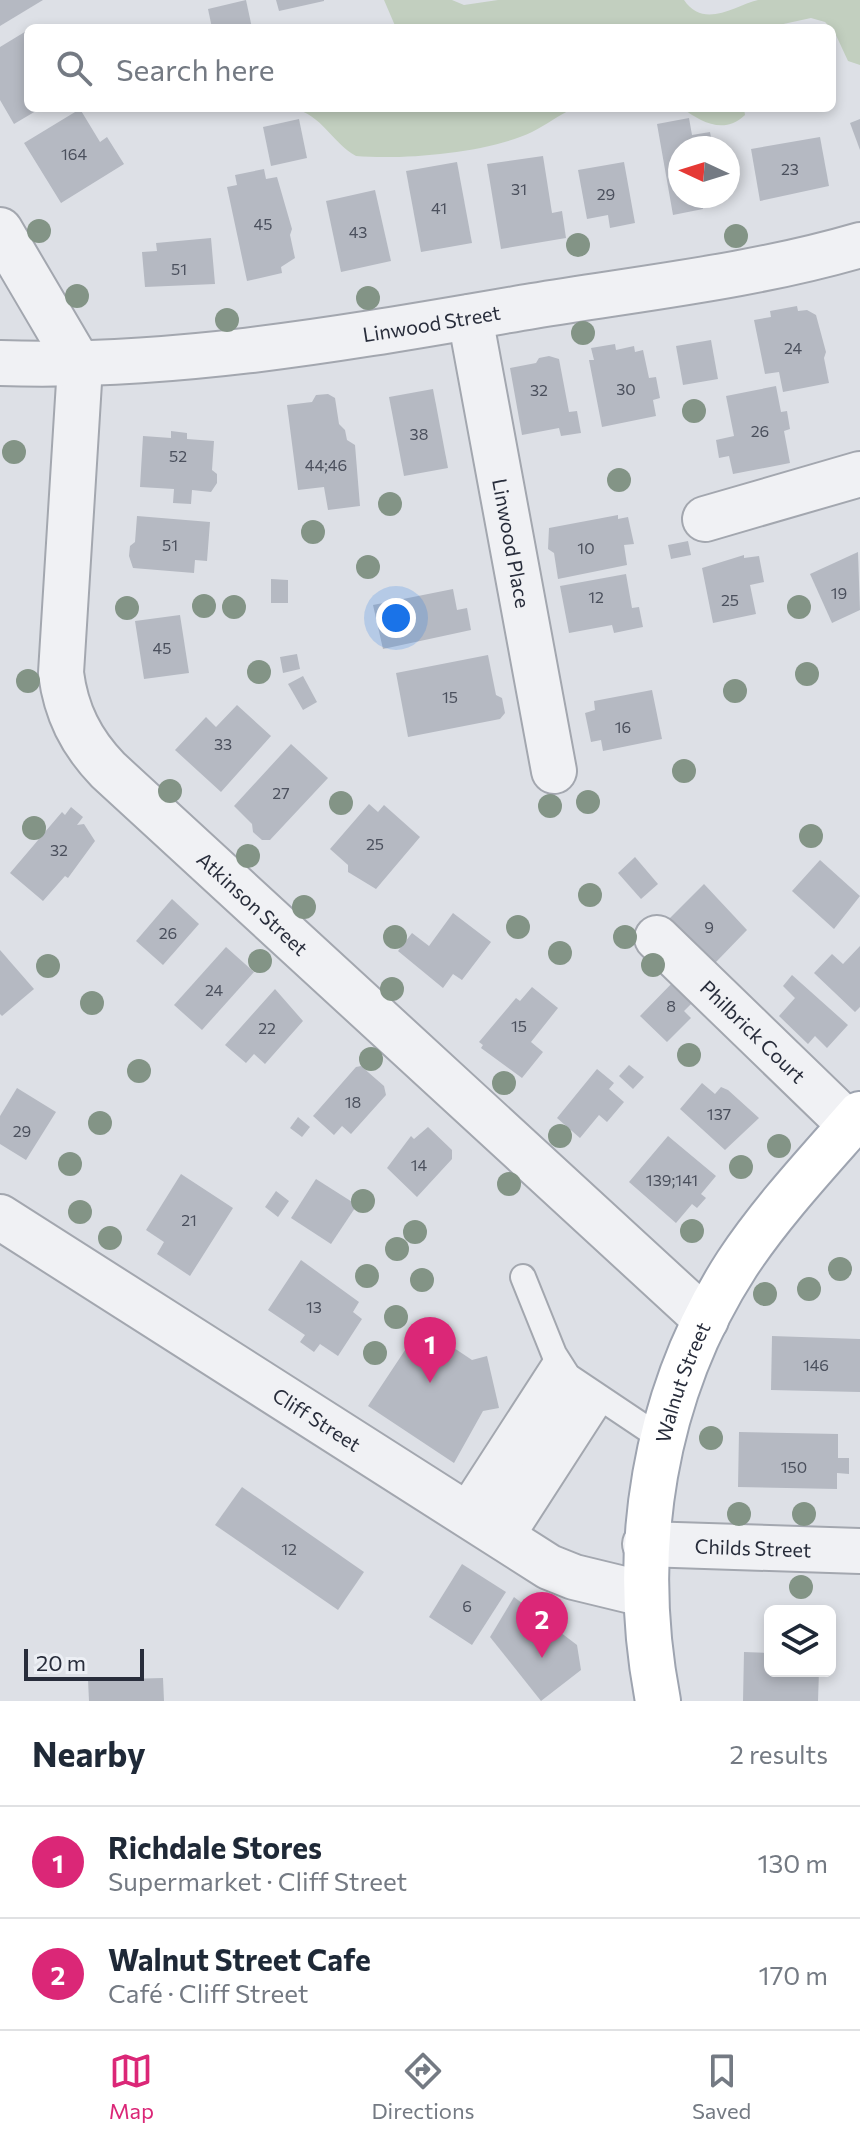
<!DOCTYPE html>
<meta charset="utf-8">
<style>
body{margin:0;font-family:Commissioner,sans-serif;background:#f2f2f3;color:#1f2937}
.controls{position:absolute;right:24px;bottom:24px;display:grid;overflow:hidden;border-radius:12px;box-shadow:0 4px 12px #0003}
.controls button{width:72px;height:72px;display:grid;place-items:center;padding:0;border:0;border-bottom:2px solid #e0e1e3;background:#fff;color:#1f2937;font:40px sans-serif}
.compass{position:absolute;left:668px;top:136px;width:72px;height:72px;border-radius:50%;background:#fff;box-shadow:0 4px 12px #0003;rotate:274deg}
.scale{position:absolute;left:24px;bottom:20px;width:120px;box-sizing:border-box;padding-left:8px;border:4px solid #282d3b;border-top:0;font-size:22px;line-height:28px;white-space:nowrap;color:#282d3b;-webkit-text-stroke:6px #eceff4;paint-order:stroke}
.you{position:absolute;left:396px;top:618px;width:28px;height:28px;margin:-20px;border:6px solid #fff;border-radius:50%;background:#1a73e8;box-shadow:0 0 0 12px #1a73e833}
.badge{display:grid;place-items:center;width:52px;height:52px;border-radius:50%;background:#db2777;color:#fff;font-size:26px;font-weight:700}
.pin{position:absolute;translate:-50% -66px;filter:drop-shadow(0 2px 4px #0008)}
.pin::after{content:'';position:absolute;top:42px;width:28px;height:24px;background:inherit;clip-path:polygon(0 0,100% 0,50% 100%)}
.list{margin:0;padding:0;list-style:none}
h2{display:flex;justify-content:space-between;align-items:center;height:104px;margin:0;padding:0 32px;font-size:34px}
h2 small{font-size:26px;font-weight:400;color:#747a83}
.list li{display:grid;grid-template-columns:52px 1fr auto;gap:24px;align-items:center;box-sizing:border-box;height:112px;padding:0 32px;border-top:2px solid #e0e1e3}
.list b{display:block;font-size:30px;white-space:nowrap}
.list p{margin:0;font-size:26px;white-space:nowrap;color:#747a83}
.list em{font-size:26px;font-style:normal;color:#747a83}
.icon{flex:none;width:44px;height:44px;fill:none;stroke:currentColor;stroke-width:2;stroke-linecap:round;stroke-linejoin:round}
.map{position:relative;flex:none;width:860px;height:1701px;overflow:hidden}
.search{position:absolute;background:#fff;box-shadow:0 4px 12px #0003;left:24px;right:24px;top:24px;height:88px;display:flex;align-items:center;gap:20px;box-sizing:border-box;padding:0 28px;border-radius:12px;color:#747a83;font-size:30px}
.sheet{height:328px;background:#fff}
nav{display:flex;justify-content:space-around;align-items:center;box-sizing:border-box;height:112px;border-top:2px solid #e0e1e3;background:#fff;font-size:22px;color:#747a83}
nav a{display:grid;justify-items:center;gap:4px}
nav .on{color:#db2777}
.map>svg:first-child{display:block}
</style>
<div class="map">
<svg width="860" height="1701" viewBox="0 0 860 1701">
<rect width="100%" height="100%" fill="#dde0e6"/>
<!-- green -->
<g fill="#c2cfbf">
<path d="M 384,0 L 452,0 L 464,5 L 498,0 L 684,0 C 704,30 736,5 758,0 C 786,0 830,0 860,0 L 860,65 L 848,61 L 835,33 L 825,22 L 811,18 L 765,28 L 396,28 Z"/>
<path d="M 292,108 L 574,108 C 559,115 546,125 532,132 C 488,153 404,160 356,156 C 331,142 323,115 292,108 Z"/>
<path d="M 682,108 L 744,108 L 745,115 C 724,135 701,122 682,108 Z"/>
</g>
<!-- building -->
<g fill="#b5b9c2">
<polygon points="0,0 43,0 0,26"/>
<polygon points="246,0 252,28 212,28 208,9"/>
<polygon points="276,0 324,0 324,1 279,11"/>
<polygon points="28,30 28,108 41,108 14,124 0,100 0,47"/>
<polygon points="80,109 100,142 107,137 124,164 61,203 24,143"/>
<polygon points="689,118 692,135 710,132 713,148 680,148 680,196 700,196 703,209 673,215 657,124"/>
<polygon points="299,119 307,158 271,166 263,127"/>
<polygon points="860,119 860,150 850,123"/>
<polygon points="820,137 829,186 760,201 751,149"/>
<polygon points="543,156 552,213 562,211 566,238 501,249 487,164"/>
<polygon points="457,162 472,243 421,252 406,171"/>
<polygon points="624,162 635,223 610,228 608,215 587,219 578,170"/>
<polygon points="264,169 266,179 277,177 292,229 290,235 295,258 281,267 282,273 247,281 227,187 237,185 235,175"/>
<polygon points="375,190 391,261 341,272 326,201"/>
<polygon points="211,238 215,284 145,287 142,252 157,251 156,243"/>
<polygon points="797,306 798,311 807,310 816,315 826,352 824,358 829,383 783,392 779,372 765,374 754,320 771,317 770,311"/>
<polygon points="711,340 718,379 683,385 676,346"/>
<polygon points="615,344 616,350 634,346 635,352 643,350 649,378 656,377 660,398 653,400 656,416 602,427 589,360 594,360 591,348"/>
<polygon points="549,356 559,359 569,412 577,411 581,433 561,436 559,428 522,435 510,368 536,363 539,358"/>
<polygon points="776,386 781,412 787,411 790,429 784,431 790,463 733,474 729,456 719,458 716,440 734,436 726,396"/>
<polygon points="433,389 448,468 404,476 389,397"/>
<polygon points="328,394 335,398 339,424 345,430 347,440 355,445 360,506 328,510 324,487 298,490 287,405 312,402 316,395"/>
<polygon points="171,431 187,433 187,439 214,441 212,470 217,474 217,483 211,492 192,490 191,504 173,503 174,489 140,487 143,436 171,438"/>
<polygon points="618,515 618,519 628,517 634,544 624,545 627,565 558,579 554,553 548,549 549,528"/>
<polygon points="137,516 210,522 207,561 195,560 194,573 133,568 129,556 130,546 135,542"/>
<polygon points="688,541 691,555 671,559 668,545"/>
<polygon points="858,552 860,610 832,623 810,574"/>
<polygon points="744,555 744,558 759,556 764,582 750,585 756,614 713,623 702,568"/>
<polygon points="626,574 632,608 639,607 643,627 614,633 612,625 569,633 560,586"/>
<polygon points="271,579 288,580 288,603 271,603"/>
<polygon points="453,589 457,610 467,608 471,630 383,649 373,605"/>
<polygon points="180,615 189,673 144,679 135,621"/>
<polygon points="297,654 300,669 283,673 280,657"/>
<polygon points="488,655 496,695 502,698 505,713 500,719 408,737 396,673"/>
<polygon points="303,676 317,702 303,710 288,684"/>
<polygon points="652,690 662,739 603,751 601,740 591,742 585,713 595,710 594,701"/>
<polygon points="237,705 271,736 221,792 175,750 206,717 216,727"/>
<polygon points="291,744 328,778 270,840 262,840 253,832 252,824 234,806"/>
<polygon points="369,804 378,812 384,805 420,837 376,889 348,872 348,865 330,849"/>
<polygon points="71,807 83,817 77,825 84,824 95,841 68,878 65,876 43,901 10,873 62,812 65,815"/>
<polygon points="635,857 658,884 641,899 618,873"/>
<polygon points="820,860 860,896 834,929 792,891"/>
<polygon points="704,884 747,930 715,963 668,920"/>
<polygon points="172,899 199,924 163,965 136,941"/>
<polygon points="453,913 491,942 462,980 453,974 443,988 398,951 412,933 429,946"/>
<polygon points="860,946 860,1007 855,1012 814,973 832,954 843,964"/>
<polygon points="226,947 254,972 202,1030 174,1005"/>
<polygon points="0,950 34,989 2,1016 0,1014"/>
<polygon points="792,975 848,1025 827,1048 815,1036 808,1044 779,1016 795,998 783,986"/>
<polygon points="677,978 697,998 684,1011 691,1018 667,1042 640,1016"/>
<polygon points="532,987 558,1008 531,1042 543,1052 522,1078 481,1048 483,1045 479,1042 516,998 520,1001"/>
<polygon points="275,989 303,1021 265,1064 254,1054 246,1063 225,1045"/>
<polygon points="629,1065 644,1077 633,1089 619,1076"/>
<polygon points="361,1066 384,1086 386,1095 351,1134 342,1126 334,1135 313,1116 356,1067"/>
<polygon points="597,1069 614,1083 609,1089 624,1102 607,1122 599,1115 580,1138 557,1118"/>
<polygon points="702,1083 715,1094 721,1087 728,1090 759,1118 725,1150 680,1109"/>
<polygon points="17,1088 56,1112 26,1160 0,1144 0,1116"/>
<polygon points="298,1117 310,1127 302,1137 290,1128"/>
<polygon points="428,1127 452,1150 452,1159 417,1197 387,1168 411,1136 414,1139"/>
<polygon points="668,1136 716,1176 701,1194 706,1198 697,1208 692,1204 676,1223 629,1182"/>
<polygon points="181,1174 233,1208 190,1276 157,1254 164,1242 146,1230"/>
<polygon points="316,1179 357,1205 331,1244 291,1218"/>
<polygon points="276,1191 289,1201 278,1217 265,1207"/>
<polygon points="301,1260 359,1302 353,1312 362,1319 338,1356 320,1344 314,1352 300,1342 305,1335 268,1310"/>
<polygon points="421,1326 472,1360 487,1356 499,1408 483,1411 454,1463 368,1406"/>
<polygon points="772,1336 860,1339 860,1392 771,1390"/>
<polygon points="739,1432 838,1434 838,1458 849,1458 849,1474 837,1473 837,1489 738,1487"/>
<polygon points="242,1487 364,1572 338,1610 215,1525"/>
<polygon points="462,1564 506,1592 472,1645 429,1617"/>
<polygon points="514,1597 577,1645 581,1670 541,1701 490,1637"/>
<polygon points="744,1652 770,1653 770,1671 819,1671 818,1701 743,1701"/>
<polygon points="163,1678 164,1701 89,1701 88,1680"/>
</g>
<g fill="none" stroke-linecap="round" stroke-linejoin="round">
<defs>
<g id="service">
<polyline points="523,1277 554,1354 568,1376 662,1439"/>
<polyline points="460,1510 557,1360"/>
<polyline points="476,1520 568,1376"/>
<polyline points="494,1531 585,1390"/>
<polyline points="510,1541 601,1400"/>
</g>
<g id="minor">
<path id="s1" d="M 0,230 L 80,366 L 61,673 C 66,712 81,742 108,770 L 706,1320"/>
<path id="s2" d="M 470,317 L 554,771"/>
<polyline points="705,519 860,474"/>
<path id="s3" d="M 657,938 L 850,1125"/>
<path id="s4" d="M 0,1217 L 549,1567 L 574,1577 L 644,1594"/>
<path id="s5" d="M 645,1544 L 860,1551"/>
</g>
<g id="tertiary">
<path id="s6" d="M 0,363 C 181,369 356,336 533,306 C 642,288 754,276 860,245"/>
</g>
<g id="primary">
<path id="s7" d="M 658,1701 C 629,1551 653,1394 737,1264 C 772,1211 818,1162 860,1114"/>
</g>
</defs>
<!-- service casing -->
<use href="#service" stroke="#a3a7af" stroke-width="28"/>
<!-- minor casing -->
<use href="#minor" stroke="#a3a7af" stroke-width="48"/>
<!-- tertiary casing -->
<use href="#tertiary" stroke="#a3a7af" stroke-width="48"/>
<!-- primary casing -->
<use href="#primary" stroke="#9ea4b0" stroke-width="48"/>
<!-- service -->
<use href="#service" stroke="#f0f1f4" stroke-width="24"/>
<!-- minor -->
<use href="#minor" stroke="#f0f1f4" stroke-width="44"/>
<!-- tertiary -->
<use href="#tertiary" stroke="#f0f1f4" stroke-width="44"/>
<!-- primary -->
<use href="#primary" stroke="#fff" stroke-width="44"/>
</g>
<!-- trees -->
<g fill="#839486">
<circle cx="39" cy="231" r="12"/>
<circle cx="736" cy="236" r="12"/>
<circle cx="578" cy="245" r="12"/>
<circle cx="77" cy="296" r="12"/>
<circle cx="368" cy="298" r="12"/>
<circle cx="227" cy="320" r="12"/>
<circle cx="583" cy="333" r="12"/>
<circle cx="694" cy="411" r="12"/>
<circle cx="14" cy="452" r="12"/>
<circle cx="619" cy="480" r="12"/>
<circle cx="390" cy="504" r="12"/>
<circle cx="313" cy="532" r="12"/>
<circle cx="368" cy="567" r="12"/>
<circle cx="204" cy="606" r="12"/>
<circle cx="234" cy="607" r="12"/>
<circle cx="799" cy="607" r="12"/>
<circle cx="127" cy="608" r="12"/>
<circle cx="259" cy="672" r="12"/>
<circle cx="807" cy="674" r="12"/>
<circle cx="28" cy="681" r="12"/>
<circle cx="735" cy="691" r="12"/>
<circle cx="684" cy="771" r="12"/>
<circle cx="170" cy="791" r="12"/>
<circle cx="588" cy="802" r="12"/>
<circle cx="341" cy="803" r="12"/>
<circle cx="550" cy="806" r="12"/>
<circle cx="34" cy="828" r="12"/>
<circle cx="811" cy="836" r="12"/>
<circle cx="248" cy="856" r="12"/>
<circle cx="590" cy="895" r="12"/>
<circle cx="304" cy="907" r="12"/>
<circle cx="518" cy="927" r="12"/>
<circle cx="395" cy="937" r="12"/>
<circle cx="625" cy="937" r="12"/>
<circle cx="560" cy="953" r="12"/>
<circle cx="260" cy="961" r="12"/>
<circle cx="653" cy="965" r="12"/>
<circle cx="48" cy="966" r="12"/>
<circle cx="392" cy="989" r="12"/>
<circle cx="92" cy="1003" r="12"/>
<circle cx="689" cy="1055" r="12"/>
<circle cx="371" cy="1059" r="12"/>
<circle cx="139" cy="1071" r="12"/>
<circle cx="504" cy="1083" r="12"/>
<circle cx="100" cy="1123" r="12"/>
<circle cx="560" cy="1136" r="12"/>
<circle cx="779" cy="1146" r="12"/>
<circle cx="70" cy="1164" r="12"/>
<circle cx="741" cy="1167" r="12"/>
<circle cx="509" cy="1184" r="12"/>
<circle cx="363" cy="1201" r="12"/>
<circle cx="80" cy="1212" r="12"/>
<circle cx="692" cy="1231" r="12"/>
<circle cx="415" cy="1232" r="12"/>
<circle cx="110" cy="1238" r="12"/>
<circle cx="397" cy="1249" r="12"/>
<circle cx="840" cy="1269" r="12"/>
<circle cx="367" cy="1276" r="12"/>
<circle cx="422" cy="1280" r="12"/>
<circle cx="809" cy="1289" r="12"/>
<circle cx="765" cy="1294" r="12"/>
<circle cx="396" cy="1317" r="12"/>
<circle cx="375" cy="1353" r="12"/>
<circle cx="711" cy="1438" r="12"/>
<circle cx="739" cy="1514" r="12"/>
<circle cx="804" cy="1514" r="12"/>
<circle cx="801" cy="1587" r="12"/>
</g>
<g text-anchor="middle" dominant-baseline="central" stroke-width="6" stroke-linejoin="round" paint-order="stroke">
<!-- number labels -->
<g font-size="16" fill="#4b505d">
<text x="74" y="153">164</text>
<text x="790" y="168">23</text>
<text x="519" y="188">31</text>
<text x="606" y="193">29</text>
<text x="439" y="207">41</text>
<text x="263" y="223">45</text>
<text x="358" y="231">43</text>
<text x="179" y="268">51</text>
<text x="793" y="347">24</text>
<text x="626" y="388">30</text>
<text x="539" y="389">32</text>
<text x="760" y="430">26</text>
<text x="419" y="433">38</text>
<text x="178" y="455">52</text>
<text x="326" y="464">44;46</text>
<text x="170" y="544">51</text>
<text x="586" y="547">10</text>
<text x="839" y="592">19</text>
<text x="596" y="596">12</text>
<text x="730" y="599">25</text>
<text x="162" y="647">45</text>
<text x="450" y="696">15</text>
<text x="623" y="726">16</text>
<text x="223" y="743">33</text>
<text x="281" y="792">27</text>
<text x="375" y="843">25</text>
<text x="59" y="849">32</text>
<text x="709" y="926">9</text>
<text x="168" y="932">26</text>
<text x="214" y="989">24</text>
<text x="671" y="1005">8</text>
<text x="519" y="1025">15</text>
<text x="267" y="1027">22</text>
<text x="353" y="1101">18</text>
<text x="719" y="1113">137</text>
<text x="22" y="1130">29</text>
<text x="419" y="1164">14</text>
<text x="672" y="1179">139;141</text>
<text x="189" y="1219">21</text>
<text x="314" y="1306">13</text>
<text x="816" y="1364">146</text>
<text x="794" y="1466">150</text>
<text x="289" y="1548">12</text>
<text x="467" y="1605">6</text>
</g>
<!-- street labels -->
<g font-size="20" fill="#282d3b" stroke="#eceff4">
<text stroke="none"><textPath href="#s6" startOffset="434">Linwood Street</textPath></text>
<text stroke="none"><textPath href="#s2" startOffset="230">Linwood Place</textPath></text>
<text stroke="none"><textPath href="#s1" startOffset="772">Atkinson Street</textPath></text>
<text stroke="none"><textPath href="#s3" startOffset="134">Philbrick Court</textPath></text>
<text stroke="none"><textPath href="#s7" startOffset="324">Walnut Street</textPath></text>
<text stroke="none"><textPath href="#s4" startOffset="376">Cliff Street</textPath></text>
<text stroke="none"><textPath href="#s5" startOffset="108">Childs Street</textPath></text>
</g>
</g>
</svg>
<div class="controls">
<button><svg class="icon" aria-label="layers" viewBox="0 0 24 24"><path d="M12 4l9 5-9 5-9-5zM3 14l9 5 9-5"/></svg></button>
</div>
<svg class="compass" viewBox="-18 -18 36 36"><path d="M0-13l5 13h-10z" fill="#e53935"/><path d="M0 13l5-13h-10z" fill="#747a83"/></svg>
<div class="scale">20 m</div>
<div class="you"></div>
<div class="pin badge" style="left:430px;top:1383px">1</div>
<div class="pin badge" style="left:542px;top:1658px">2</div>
<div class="search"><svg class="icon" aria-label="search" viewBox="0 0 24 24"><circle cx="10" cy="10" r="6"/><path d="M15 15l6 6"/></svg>Search here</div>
</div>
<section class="sheet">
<h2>Nearby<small>2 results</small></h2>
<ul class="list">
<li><span class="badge">1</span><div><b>Richdale Stores</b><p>Supermarket · Cliff Street</p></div><em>130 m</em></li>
<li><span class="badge">2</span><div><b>Walnut Street Cafe</b><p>Café · Cliff Street</p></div><em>170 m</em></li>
</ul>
</section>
<nav>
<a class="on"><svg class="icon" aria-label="map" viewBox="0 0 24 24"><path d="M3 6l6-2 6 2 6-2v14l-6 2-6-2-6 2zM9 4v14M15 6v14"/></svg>Map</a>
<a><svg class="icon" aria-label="directions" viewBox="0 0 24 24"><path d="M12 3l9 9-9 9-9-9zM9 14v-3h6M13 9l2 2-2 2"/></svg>Directions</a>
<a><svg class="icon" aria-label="saved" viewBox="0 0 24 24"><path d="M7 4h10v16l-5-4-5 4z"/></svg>Saved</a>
</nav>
